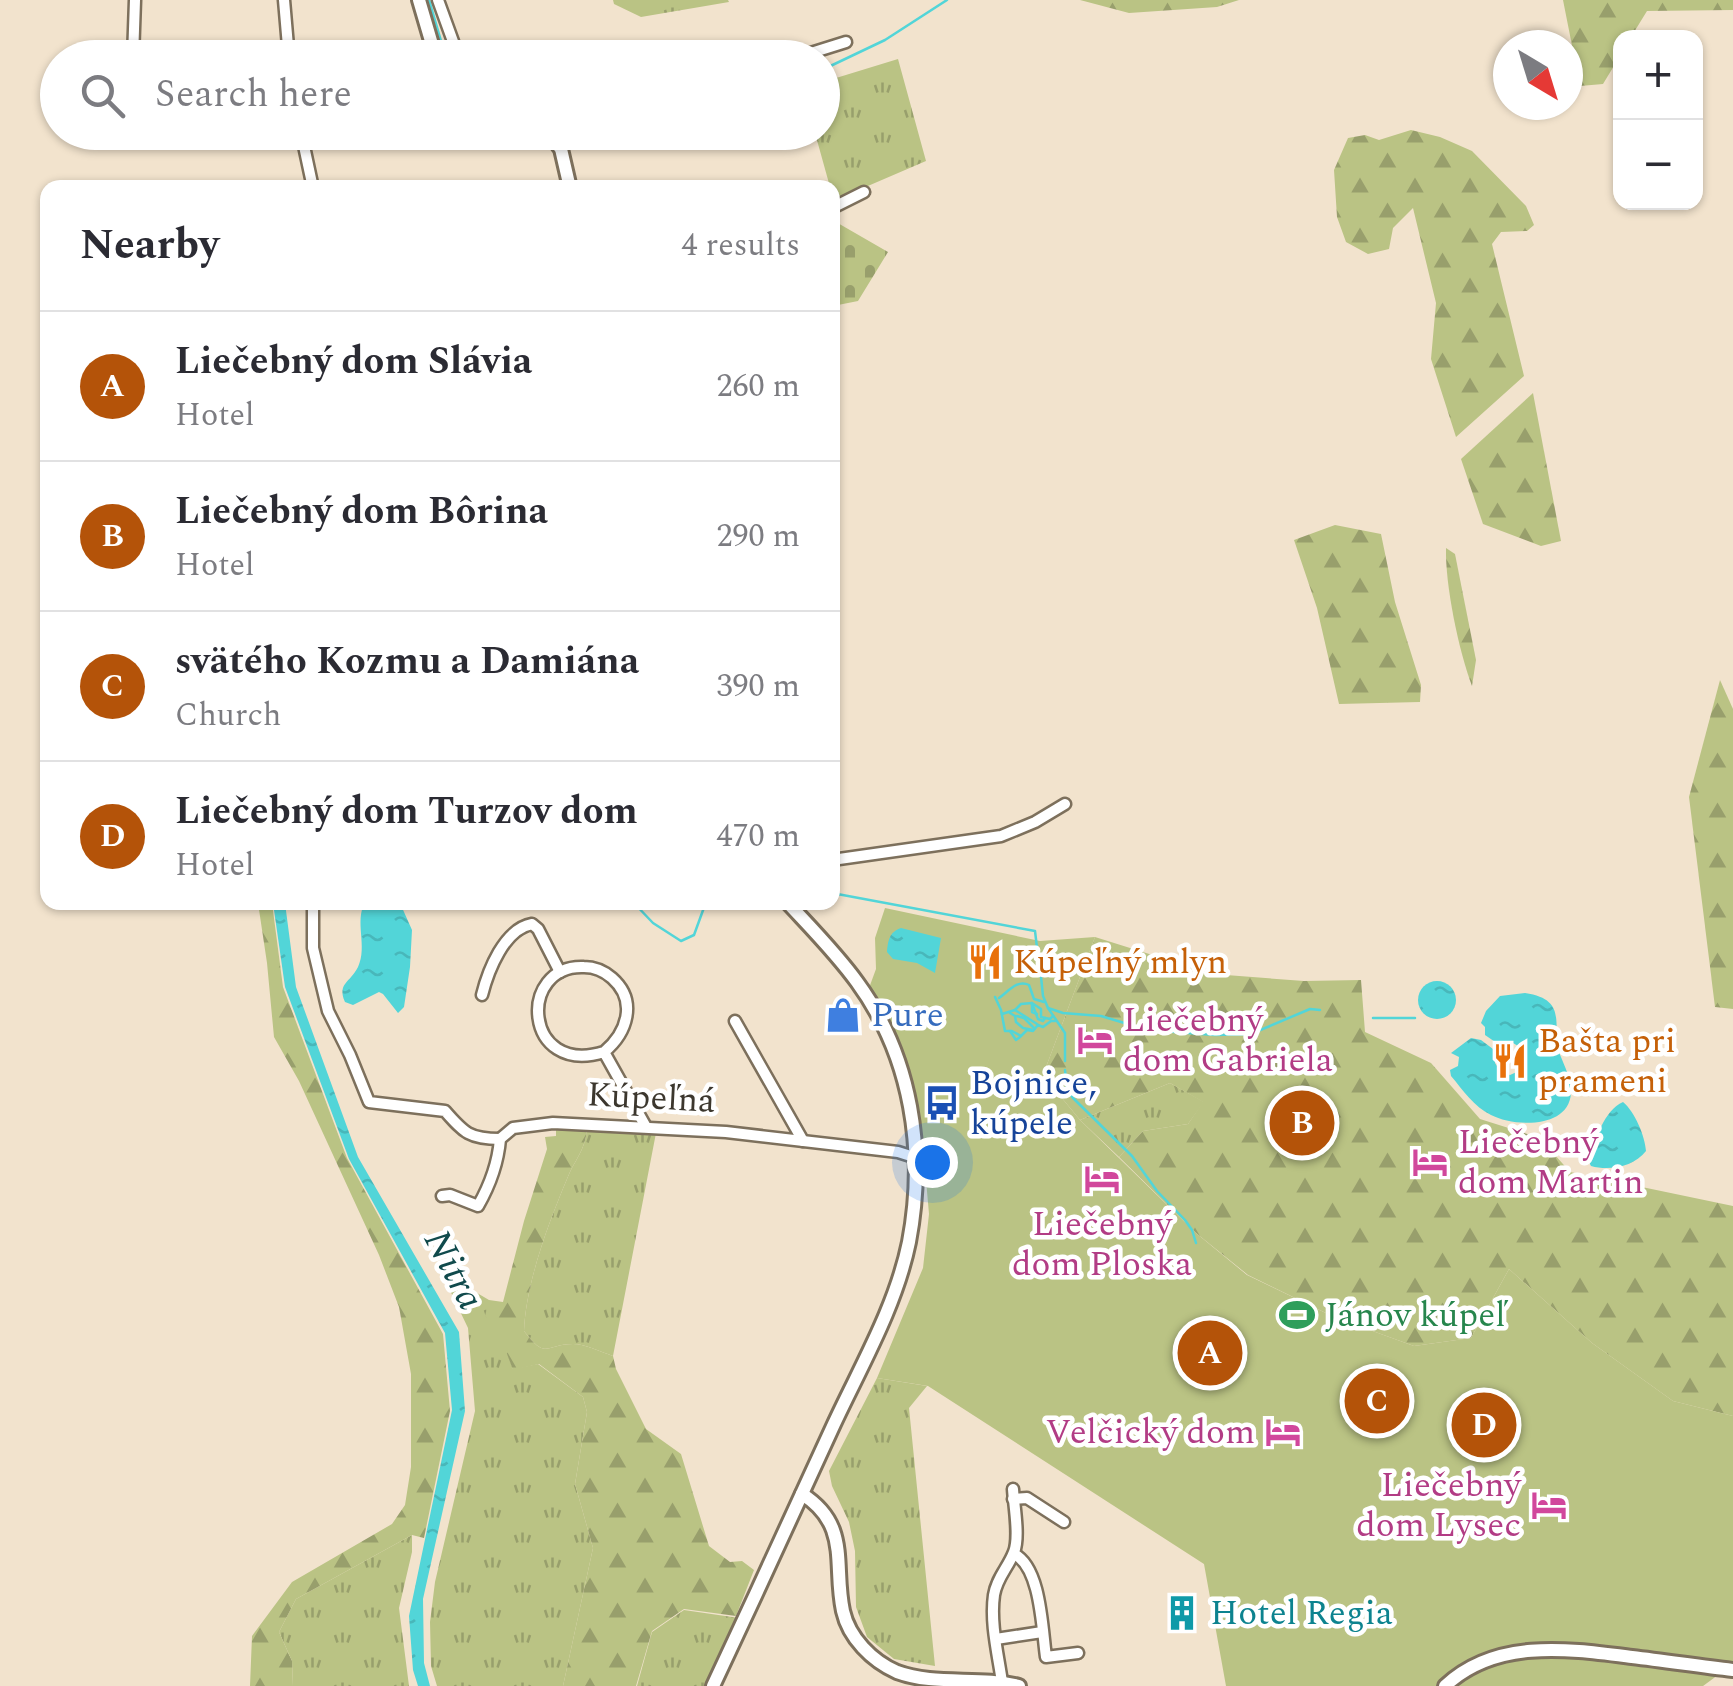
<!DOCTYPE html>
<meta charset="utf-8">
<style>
body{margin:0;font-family:Spectral,serif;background:#f2f2f3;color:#2b2b33}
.controls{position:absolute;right:30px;top:30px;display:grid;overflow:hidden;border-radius:20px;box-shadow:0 2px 8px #0004}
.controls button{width:90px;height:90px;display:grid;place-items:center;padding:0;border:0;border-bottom:2px solid #e1e1e2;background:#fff;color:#2b2b33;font:50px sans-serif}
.compass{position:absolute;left:1493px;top:30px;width:90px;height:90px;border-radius:50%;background:#fff;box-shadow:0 2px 8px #0004;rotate:142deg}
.you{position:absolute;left:932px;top:1162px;width:35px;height:35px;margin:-25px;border:8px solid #fff;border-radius:50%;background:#1a73e8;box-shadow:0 0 0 15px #1a73e833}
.badge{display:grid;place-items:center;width:65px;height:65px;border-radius:50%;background:#b45309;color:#fff;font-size:32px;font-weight:700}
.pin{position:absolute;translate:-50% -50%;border:5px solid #fff;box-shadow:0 2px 10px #0006}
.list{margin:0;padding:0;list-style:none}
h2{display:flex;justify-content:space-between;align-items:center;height:130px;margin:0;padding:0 40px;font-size:42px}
h2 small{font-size:32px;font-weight:400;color:#7c7c81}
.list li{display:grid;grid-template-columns:65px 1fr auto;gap:30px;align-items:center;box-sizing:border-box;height:150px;padding:0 40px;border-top:2px solid #e1e1e2}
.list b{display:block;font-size:38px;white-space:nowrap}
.list p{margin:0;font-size:32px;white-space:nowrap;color:#7c7c81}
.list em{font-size:32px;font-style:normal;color:#7c7c81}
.icon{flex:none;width:55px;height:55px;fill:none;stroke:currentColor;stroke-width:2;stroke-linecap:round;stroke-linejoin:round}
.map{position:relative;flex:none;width:1733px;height:1686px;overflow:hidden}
.search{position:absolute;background:#fff;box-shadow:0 2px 8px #0004;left:40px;top:40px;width:800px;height:110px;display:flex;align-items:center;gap:25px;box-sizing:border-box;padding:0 35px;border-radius:55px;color:#7c7c81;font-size:38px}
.panel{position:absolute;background:#fff;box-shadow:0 2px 8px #0004;left:40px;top:180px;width:800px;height:730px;border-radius:20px}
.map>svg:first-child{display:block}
</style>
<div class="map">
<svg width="1733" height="1686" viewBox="0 0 1733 1686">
<defs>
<pattern id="grass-tufts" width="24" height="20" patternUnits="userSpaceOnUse" patternTransform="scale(2.5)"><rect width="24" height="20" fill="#bac384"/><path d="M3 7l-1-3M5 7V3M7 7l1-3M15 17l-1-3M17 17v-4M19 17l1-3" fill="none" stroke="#989f6c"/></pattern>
<pattern id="forest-firs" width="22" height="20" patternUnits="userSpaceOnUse" patternTransform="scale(2.5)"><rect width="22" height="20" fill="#bac384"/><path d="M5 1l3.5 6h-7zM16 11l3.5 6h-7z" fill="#989f6c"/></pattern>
<pattern id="cemetery-stones" width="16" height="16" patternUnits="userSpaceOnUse" patternTransform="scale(2.5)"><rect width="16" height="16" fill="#bac384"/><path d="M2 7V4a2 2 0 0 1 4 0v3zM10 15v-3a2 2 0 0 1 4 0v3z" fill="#989f6c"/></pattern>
<pattern id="water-ripples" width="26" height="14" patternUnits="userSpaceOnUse" patternTransform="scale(2.5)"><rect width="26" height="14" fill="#52d5d8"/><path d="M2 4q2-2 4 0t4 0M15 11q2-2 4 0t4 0" fill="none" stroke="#48b7ba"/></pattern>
</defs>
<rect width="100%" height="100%" fill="#f2e3cd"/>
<!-- grass -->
<g fill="url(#grass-tufts)">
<polygon points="613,0 728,0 729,2 641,17 614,4"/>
<polygon points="898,59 926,161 833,201 832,188 830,187 815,133 822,132 823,82"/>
<polygon points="1170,1083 1204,1102 1188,1124 1143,1131 1119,1157 1080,1120"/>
<path d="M 587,1129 L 656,1133 L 613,1356 C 601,1352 585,1344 573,1344 C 545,1344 547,1361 524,1331 C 526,1283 548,1224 567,1179 C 575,1159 585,1151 587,1129 Z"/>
<polygon points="453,1274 472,1290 489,1300 513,1369 538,1364 583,1397 587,1412 575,1484 593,1548 563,1686 437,1686 431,1666 430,1622 435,1582 475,1411 468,1328 445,1280"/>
<polygon points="877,1378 927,1386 909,1408 935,1666 894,1659 867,1637 856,1607 855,1551 849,1522 832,1486 829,1471"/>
<polygon points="412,1535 412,1552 399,1608 409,1686 293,1686 292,1661 279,1632 296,1599"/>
<polygon points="684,1610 739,1618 707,1686 637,1686 652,1632"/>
</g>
<!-- forest -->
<g fill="url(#forest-firs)">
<polygon points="1080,0 1239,0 1217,7 1129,13"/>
<polygon points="1563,0 1733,0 1733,10 1647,11 1631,37 1620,38 1620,56 1603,84 1580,86"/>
<polygon points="1411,130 1440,137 1472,151 1526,206 1534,225 1527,231 1501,232 1492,244 1524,376 1456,437 1431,359 1436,303 1413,208 1393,228 1389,249 1368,254 1346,242 1337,217 1334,170 1348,138 1365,135 1379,140"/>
<polygon points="1533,393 1561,541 1541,546 1483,524 1461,459"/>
<polygon points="1335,525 1381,534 1395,602 1421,685 1420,702 1339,704 1317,608 1294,540"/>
<path d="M 1446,548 L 1455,554 L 1476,660 L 1472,686 C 1459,652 1445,585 1446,548 Z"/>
<polygon points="1720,680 1733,709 1733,1009 1715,1007 1689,797"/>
<polygon points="272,903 283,987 347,1158 443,1334 450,1411 424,1538 412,1535 296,1599 279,1632 292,1661 293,1686 250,1686 252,1636 292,1582 392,1524 405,1505 411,1467 411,1374 399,1307 379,1255 299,1081 274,1037 267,963 258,903"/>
<polygon points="1095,937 1213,974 1304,981 1361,980 1365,1032 1431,1063 1480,1119 1540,1138 1570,1172 1733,1206 1733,1416 1673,1401 1592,1343 1509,1269 1471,1338 1414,1346 1334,1317 1248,1275 1196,1233 1119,1157 1143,1131 1188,1124 1203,1102 1170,1083 1080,1120 1043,1075"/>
<path d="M 556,1127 L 587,1129 C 585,1151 575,1159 567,1179 C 548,1224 526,1283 524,1331 C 547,1361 545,1344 573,1344 C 585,1344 601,1352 613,1356 L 616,1369 L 646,1429 L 681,1454 L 709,1546 L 730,1562 L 742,1561 L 754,1570 L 736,1616 L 684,1609 L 652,1631 L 636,1686 L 563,1686 L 593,1548 L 575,1484 L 587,1412 L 583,1397 L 539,1364 L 513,1370 L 503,1343 L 485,1316 L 489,1300 L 503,1302 L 524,1221 L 547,1149 L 545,1137 L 556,1136 Z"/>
</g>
<!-- cemetery -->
<polygon fill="url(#cemetery-stones)" points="833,212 836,222 888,252 858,301 833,306"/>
<!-- park -->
<polygon fill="#bac384" points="885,908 1040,941 1095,937 1043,1075 1080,1120 1196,1233 1247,1275 1334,1317 1414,1346 1471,1338 1509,1269 1592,1343 1673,1401 1733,1416 1733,1664 1703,1686 1226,1686 1204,1564 928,1386 877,1378 923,1268 929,1214 921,1123 896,1042 869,988 876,969 875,938"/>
<!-- water -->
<g fill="url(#water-ripples)">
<path d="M 365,902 L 400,903 L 412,930 L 410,967 L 404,1007 L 398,1013 L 383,994 L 379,992 L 353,1005 L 345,1002 C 337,983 350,983 358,967 C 368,946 354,922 365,902 Z"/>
<polygon points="273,903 285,903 296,987 358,1157 459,1332 465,1411 423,1599 424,1663 430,1686 418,1686 413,1670 409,1616 452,1410 445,1333 349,1159 285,987"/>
<path d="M 901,928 L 941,938 L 935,973 L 917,963 L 893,959 L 887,952 C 888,941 889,932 901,928 Z"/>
<circle cx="1437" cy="1000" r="19"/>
<path d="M 1525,993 C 1564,999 1555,1019 1557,1047 C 1562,1061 1572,1079 1571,1093 C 1569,1129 1514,1127 1491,1115 C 1474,1107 1463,1090 1451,1076 L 1450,1070 L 1458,1066 L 1459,1057 L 1451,1053 L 1471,1038 L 1481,1040 L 1497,1052 L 1495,1063 L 1501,1072 L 1510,1075 L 1521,1070 L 1526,1061 L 1523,1049 L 1513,1043 L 1501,1046 L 1485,1035 L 1485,1027 L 1481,1023 L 1486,1011 L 1500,996 Z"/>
<path d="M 1623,1102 C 1635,1112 1645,1136 1646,1151 C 1634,1167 1609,1171 1591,1166 L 1588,1160 C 1595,1141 1604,1110 1623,1102 Z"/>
</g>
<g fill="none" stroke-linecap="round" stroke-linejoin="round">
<!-- stream -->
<g stroke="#52d5d8" stroke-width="2.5">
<polyline points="429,0 446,58"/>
<polyline points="822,70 885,40 947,0"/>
<polyline points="832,893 1035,931 1038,956"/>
<polyline points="633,902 653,923 681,941 694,935 706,902"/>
<polyline points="1040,967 1043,996 1048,1008 1065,1033 1065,1061"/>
<polyline points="995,997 1001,1010 1005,1031 1012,1031 1021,1036 1027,1030 1033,1031 1038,1025 1043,1027 1051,1021 1055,1021"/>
<path d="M 999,998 C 1008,992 1017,979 1029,985 L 1034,999 L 1044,1002"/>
<polyline points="1032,1003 1041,1009 1041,1017 1050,1019 1053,1016"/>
<polyline points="1033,1006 1038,1019 1043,1021 1045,1018"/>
<polyline points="1048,1008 1063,1013 1101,1016 1148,1030 1215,1035 1251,1034 1310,1009 1320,1010"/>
<polyline points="1015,1010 1021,1004 1032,1003 1032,1012 1037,1014"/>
<polyline points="1010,1013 1015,1016 1016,1022 1023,1028 1033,1030"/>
<polyline points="1002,1014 1015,1010 1037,1024"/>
<polyline points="1017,1016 1024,1018 1034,1028"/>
<polyline points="1373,1018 1415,1018"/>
<polyline points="1010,1031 1016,1040 1020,1037"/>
<polyline points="1065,1070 1067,1090 1073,1098 1132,1156 1157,1191 1185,1220 1192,1230 1196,1243"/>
</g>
<defs>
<g id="minor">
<polyline points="284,0 289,58"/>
<polyline points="438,0 459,58"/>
<polyline points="133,58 135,0"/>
<polyline points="795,58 846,42"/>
<polyline points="301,132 313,188"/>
<path d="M 552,132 L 552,135 C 594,134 636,140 678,132"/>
<polyline points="832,208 864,192"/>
<polyline points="832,860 1001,836 1035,822 1065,804"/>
<path d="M 313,902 L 313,948 L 328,1011 L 350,1055 L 369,1102 L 445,1111 C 464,1133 470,1139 500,1139"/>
<path d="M 482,995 C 488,971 504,929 532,924 L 538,929 L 560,972"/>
<polyline points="735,1021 803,1141"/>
<path d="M 604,1052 C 523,1077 517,964 584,967 C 594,967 604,971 612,978 C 638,1001 627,1033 604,1052 L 646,1127"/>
<path d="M 442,1196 L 450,1195 L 478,1206 C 490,1185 498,1164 500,1139 L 513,1128 L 553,1123 L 726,1132 L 898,1152 L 917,1158"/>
<polyline points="1013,1499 1027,1498 1064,1522"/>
<path d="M 1014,1554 C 1041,1567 1042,1629 1046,1657 L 1078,1653"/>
<polyline points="996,1639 1042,1632"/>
<path d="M 1002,1682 C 998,1654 990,1623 994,1595 C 997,1577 1008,1568 1014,1552 C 1020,1537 1014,1506 1013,1489"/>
</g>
<g id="tertiary">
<polyline points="419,0 436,58"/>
<polyline points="548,132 561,149 570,188"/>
<path d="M 802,1494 C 851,1525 833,1565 843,1611 C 849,1638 872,1661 897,1672 C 935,1686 979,1676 1019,1686"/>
<path d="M 713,1686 C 754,1599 794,1511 834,1424 C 861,1366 896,1306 909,1242 C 926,1152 912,1057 857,982 C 836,953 811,928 787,902"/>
<path d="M 1445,1686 C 1496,1638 1569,1649 1632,1657 C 1666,1661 1699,1666 1733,1670"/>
</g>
</defs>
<!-- minor casing -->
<use href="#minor" stroke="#7d705c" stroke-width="15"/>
<!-- tertiary casing -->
<use href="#tertiary" stroke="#7d705c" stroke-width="18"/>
<!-- minor -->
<use href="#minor" stroke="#fff" stroke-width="10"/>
<!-- tertiary -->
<use href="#tertiary" stroke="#fff" stroke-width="12"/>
</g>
<!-- icons -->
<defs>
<symbol id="restaurant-bare" viewBox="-9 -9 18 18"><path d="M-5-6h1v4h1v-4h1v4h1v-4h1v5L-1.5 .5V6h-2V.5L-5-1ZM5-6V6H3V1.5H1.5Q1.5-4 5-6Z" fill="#e8710a" stroke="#fff" stroke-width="2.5" paint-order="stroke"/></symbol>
<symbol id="shop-bare" viewBox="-9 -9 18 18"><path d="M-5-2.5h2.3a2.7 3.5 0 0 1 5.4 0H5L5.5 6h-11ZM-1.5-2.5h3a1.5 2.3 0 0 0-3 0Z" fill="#3f7fe0" stroke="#fff" stroke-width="2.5" paint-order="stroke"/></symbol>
<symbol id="hotel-bare" viewBox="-9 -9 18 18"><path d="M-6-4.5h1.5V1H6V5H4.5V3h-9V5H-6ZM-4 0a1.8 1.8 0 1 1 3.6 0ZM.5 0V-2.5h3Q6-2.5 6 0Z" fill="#d1479c" stroke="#fff" stroke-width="2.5" paint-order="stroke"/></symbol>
<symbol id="bus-bare" viewBox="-9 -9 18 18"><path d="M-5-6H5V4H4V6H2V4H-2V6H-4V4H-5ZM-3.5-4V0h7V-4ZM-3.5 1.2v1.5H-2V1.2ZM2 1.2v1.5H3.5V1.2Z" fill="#1a4fb4" stroke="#fff" stroke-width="2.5" paint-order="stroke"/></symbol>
<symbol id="stadium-bare" viewBox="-9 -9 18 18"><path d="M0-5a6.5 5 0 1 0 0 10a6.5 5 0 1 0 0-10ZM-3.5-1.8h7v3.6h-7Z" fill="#2e9e5b" stroke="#fff" stroke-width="2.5" paint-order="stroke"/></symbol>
<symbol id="building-bare" viewBox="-9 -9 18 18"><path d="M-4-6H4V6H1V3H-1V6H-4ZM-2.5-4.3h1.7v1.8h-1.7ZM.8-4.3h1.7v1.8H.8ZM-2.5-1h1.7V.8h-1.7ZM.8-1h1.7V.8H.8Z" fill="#0f9aa8" stroke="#fff" stroke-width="2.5" paint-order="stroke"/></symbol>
</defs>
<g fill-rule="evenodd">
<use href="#restaurant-bare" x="960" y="937" width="50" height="50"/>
<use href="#shop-bare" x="818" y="990" width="50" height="50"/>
<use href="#hotel-bare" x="1070" y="1015" width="50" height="50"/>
<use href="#restaurant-bare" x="1485" y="1036" width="50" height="50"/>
<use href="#bus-bare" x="917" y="1078" width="50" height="50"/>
<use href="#hotel-bare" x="1405" y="1137" width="50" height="50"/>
<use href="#hotel-bare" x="1077" y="1154" width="50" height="50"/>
<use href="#stadium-bare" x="1272" y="1290" width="50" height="50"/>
<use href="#hotel-bare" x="1258" y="1407" width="50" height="50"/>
<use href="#hotel-bare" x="1524" y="1480" width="50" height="50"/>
<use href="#building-bare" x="1157" y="1588" width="50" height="50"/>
</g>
<g text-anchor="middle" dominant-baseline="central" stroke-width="9" stroke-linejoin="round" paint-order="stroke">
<!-- food labels -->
<g font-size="35" fill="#c56008" stroke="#fff" text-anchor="start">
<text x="1013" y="962">Kúpeľný mlyn</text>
<text x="1538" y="1041">Bašta pri<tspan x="1538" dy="40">prameni</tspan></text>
</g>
<!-- shop labels -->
<g font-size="35" fill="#366cbe" stroke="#fff" text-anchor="start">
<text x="871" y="1015">Pure</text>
</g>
<!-- hotel labels -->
<g font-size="35" fill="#b23c85" stroke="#fff" text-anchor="start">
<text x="1123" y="1020">Liečebný<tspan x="1123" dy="40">dom Gabriela</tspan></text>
<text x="1458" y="1142">Liečebný<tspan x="1458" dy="40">dom Martin</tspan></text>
<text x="1102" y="1224" text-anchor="middle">Liečebný<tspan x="1102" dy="40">dom Ploska</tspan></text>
<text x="1255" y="1432" text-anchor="end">Velčický dom</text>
<text x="1521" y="1485" text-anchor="end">Liečebný<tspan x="1521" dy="40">dom Lysec</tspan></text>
</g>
<!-- transit labels -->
<g font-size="35" fill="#164399" stroke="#fff" text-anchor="start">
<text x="970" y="1083">Bojnice,<tspan x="970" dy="40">kúpele</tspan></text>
</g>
<!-- street labels -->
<g font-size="35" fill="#3c372e" stroke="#fff">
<text transform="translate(651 1098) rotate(3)">Kúpeľná</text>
</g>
<!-- leisure labels -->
<g font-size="35" fill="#27864d" stroke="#fff" text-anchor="start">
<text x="1325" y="1315">Jánov kúpeľ</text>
</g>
<!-- culture labels -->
<g font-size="35" fill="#0d838f" stroke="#fff" text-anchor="start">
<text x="1210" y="1613">Hotel Regia</text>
</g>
<!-- water labels -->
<g font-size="38" font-style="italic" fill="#104a4c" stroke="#fff">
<text transform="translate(453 1270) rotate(62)">Nitra</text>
</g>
</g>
</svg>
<div class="controls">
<button>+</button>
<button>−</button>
</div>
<svg class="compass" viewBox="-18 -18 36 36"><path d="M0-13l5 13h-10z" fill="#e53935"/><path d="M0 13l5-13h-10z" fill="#7c7c81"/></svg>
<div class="you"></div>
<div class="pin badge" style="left:1210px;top:1353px">A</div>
<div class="pin badge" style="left:1302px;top:1123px">B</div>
<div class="pin badge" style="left:1377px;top:1401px">C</div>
<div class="pin badge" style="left:1484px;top:1425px">D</div>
<div class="search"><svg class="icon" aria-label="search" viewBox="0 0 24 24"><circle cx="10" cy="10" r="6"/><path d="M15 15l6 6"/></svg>Search here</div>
<section class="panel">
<h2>Nearby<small>4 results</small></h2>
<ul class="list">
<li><span class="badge">A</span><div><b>Liečebný dom Slávia</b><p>Hotel</p></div><em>260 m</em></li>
<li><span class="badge">B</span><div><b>Liečebný dom Bôrina</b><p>Hotel</p></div><em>290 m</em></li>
<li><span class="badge">C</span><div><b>svätého Kozmu a Damiána</b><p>Church</p></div><em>390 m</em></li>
<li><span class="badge">D</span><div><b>Liečebný dom Turzov dom</b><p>Hotel</p></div><em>470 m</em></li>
</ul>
</section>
</div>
